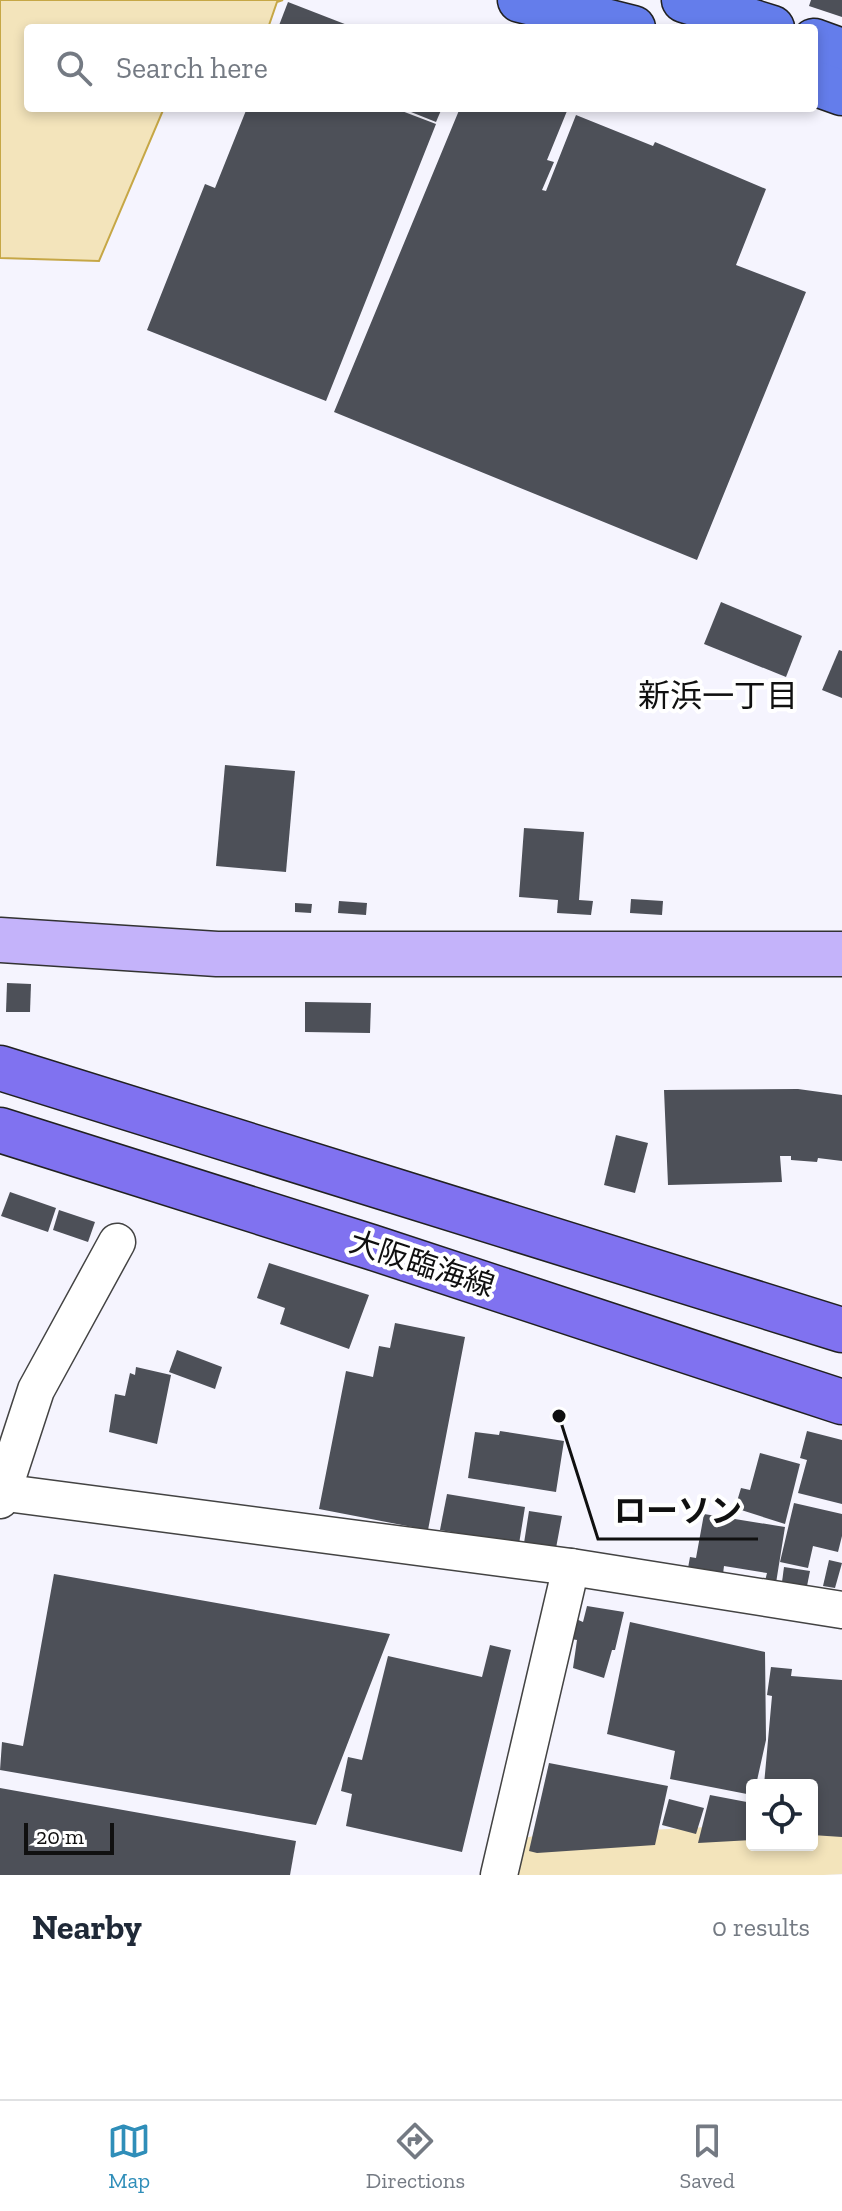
<!DOCTYPE html>
<meta charset="utf-8">
<style>
body{margin:0;font-family:"Zilla Slab","Noto Sans JP",serif;background:#f6f6f7;color:#1f2937}
.controls{position:absolute;right:24px;bottom:24px;display:grid;overflow:hidden;border-radius:8px;box-shadow:0 4px 12px #0003}
.controls button{width:72px;height:72px;display:grid;place-items:center;padding:0;border:0;border-bottom:2px solid #e0e1e3;background:#fff;color:#1f2937;font:40px sans-serif}
.scale{position:absolute;left:24px;bottom:20px;width:90px;box-sizing:border-box;padding-left:8px;border:4px solid #101010;border-top:0;font-size:22px;line-height:28px;white-space:nowrap;color:#101010;-webkit-text-stroke:6px #fff;paint-order:stroke}
.list{margin:0;padding:0;list-style:none}
h2{display:flex;justify-content:space-between;align-items:center;height:104px;margin:0;padding:0 32px;font-size:34px}
h2 small{font-size:26px;font-weight:400;color:#747a83}
.icon{flex:none;width:44px;height:44px;fill:none;stroke:currentColor;stroke-width:2;stroke-linecap:round;stroke-linejoin:round}
.map{position:relative;flex:none;width:842px;height:1875px;overflow:hidden}
.search{position:absolute;background:#fff;box-shadow:0 4px 12px #0003;left:24px;right:24px;top:24px;height:88px;display:flex;align-items:center;gap:20px;box-sizing:border-box;padding:0 28px;border-radius:8px;color:#747a83;font-size:30px}
.sheet{height:224px;background:#fff}
nav{display:flex;justify-content:space-around;align-items:center;box-sizing:border-box;height:112px;border-top:2px solid #e0e1e3;background:#fff;font-size:22px;color:#747a83}
nav a{display:grid;justify-items:center;gap:4px}
nav .on{color:#2f8eb9}
.map>svg:first-child{display:block}
</style>
<div class="map">
<svg width="842" height="1875" viewBox="0 0 842 1875">
<rect width="100%" height="100%" fill="#f5f4fe"/>
<!-- water -->
<polygon fill="#f3e4bb" stroke="#c6a746" stroke-width="2" points="0,0 283,0 277,2 268,28 28,28 28,108 164,108 99,261 0,258"/>
<g fill="none" stroke-linecap="round" stroke-linejoin="round">
<!-- river -->
<polyline stroke="#f3e4bb" stroke-width="54" points="527,1875 536,1863 842,1847"/>
</g>
<!-- building -->
<g fill="#4d5058">
<polygon points="811,0 842,0 842,17 809,6"/>
<polygon points="288,2 355,28 278,28"/>
<polygon points="247,108 394,108 436,124 326,401 147,330 205,184 215,188"/>
<polygon points="401,108 442,108 436,122"/>
<polygon points="460,108 559,108 567,111 547,160 554,162 542,190 546,191 576,115 653,146 655,142 766,189 736,265 806,292 697,560 334,412"/>
<polygon points="721,602 802,636 786,677 704,644"/>
<polygon points="839,650 842,651 842,698 822,690"/>
<polygon points="225,765 295,771 286,872 216,866"/>
<polygon points="524,828 584,832 579,900 593,901 591,915 557,913 558,900 519,897"/>
<polygon points="631,899 663,901 662,915 630,913"/>
<polygon points="339,901 367,903 366,915 338,913"/>
<polygon points="295,903 312,904 311,913 295,912"/>
<polygon points="7,983 31,984 30,1012 6,1012"/>
<polygon points="305,1002 371,1003 370,1033 305,1032"/>
<polygon points="798,1089 842,1095 842,1161 818,1158 817,1162 791,1160 791,1156 780,1156 782,1182 668,1185 664,1090"/>
<polygon points="616,1135 648,1143 635,1193 604,1185"/>
<polygon points="10,1192 56,1208 48,1232 1,1216"/>
<polygon points="59,1210 95,1222 88,1242 53,1230"/>
<polygon points="269,1263 369,1295 349,1349 280,1324 285,1308 257,1298"/>
<polygon points="395,1323 465,1337 428,1530 319,1509 346,1371 373,1377 379,1346 390,1348"/>
<polygon points="177,1350 222,1367 215,1389 169,1372"/>
<polygon points="136,1367 171,1375 157,1444 109,1432 115,1394 125,1396 130,1373 135,1375"/>
<polygon points="500,1431 564,1441 556,1492 468,1478 475,1432 499,1435"/>
<polygon points="807,1431 842,1440 842,1504 798,1493 807,1460 800,1458"/>
<polygon points="760,1453 800,1464 785,1524 735,1508 741,1488 750,1490"/>
<polygon points="447,1494 525,1507 519,1544 440,1530"/>
<polygon points="794,1503 842,1514 842,1536 838,1552 813,1546 808,1568 780,1562"/>
<polygon points="529,1511 562,1516 556,1548 524,1543"/>
<polygon points="704,1514 785,1527 776,1583 765,1581 767,1573 724,1566 723,1574 688,1568 690,1557 696,1558"/>
<polygon points="829,1560 842,1563 835,1588 823,1586"/>
<polygon points="784,1567 810,1571 807,1586 782,1582"/>
<polygon points="54,1574 390,1634 316,1825 0,1770 2,1742 23,1746"/>
<polygon points="587,1606 624,1612 615,1650 612,1650 604,1678 573,1668 577,1640 571,1639 576,1619 583,1622"/>
<polygon points="630,1622 765,1652 766,1740 756,1785 752,1785 752,1795 670,1779 675,1751 607,1734"/>
<polygon points="490,1645 511,1650 462,1852 346,1826 352,1794 341,1791 348,1757 362,1760 388,1656 482,1677"/>
<polygon points="771,1667 792,1669 791,1676 842,1680 842,1837 812,1835 812,1785 764,1785 772,1696 767,1695"/>
<polygon points="549,1763 668,1786 655,1845 537,1853 529,1851"/>
<polygon points="0,1788 296,1841 290,1875 0,1875"/>
<polygon points="710,1795 752,1803 752,1840 698,1843"/>
<polygon points="669,1799 704,1808 696,1834 662,1825"/>
</g>
<g fill="none" stroke-linecap="round" stroke-linejoin="round">
<defs>
<g id="street">
<polyline points="0,1492 571,1567 842,1610"/>
<polyline points="0,1500 36,1390 117,1242"/>
<polyline points="499,1875 571,1567"/>
</g>
<polyline id="secondary" points="0,940 217,954 842,954"/>
<g id="primary">
<polyline points="0,1068 842,1330"/>
<polyline points="0,1130 371,1247 842,1402"/>
</g>
<g id="highway">
<polyline points="520,0 633,28"/>
<polyline points="684,0 772,28"/>
<polyline points="814,41 842,51"/>
<polyline points="814,83 842,93"/>
</g>
</defs>
<!-- street casing -->
<use href="#street" stroke="#434343" stroke-width="39"/>
<!-- secondary casing -->
<use href="#secondary" stroke="#323232" stroke-width="47"/>
<!-- primary casing -->
<use href="#primary" stroke="#212121" stroke-width="47"/>
<!-- highway casing -->
<use href="#highway" stroke="#212121" stroke-width="47"/>
<!-- street -->
<use href="#street" stroke="#fff" stroke-width="36"/>
<!-- secondary -->
<use href="#secondary" stroke="#c4b3fa" stroke-width="44"/>
<!-- primary -->
<use href="#primary" stroke="#8072f0" stroke-width="44"/>
<!-- highway -->
<use href="#highway" stroke="#647deb" stroke-width="44"/>
</g>
<g text-anchor="middle" dominant-baseline="central" stroke-width="8" stroke-linejoin="round" paint-order="stroke">
<!-- street labels -->
<g font-size="30" fill="#101010" stroke="#fff">
<text transform="translate(422 1264) rotate(18)">大阪臨海線</text>
</g>
<!-- neighbourhood labels -->
<g font-size="32" fill="#101010" stroke="#fff">
<text x="718" y="696">新浜一丁目</text>
</g>
</g>
<!-- callouts -->
<path fill="none" stroke="#101010" stroke-width="3" d="M559 1416L598 1539H758"/>
<circle fill="#101010" stroke="#fff" stroke-width="3" cx="559" cy="1416" r="8"/>
<g font-size="32" text-anchor="middle" font-weight="bold" fill="#101010" stroke="#fff" stroke-width="8" stroke-linejoin="round" paint-order="stroke">
<text x="678" y="1522">ローソン</text>
</g>
</svg>
<div class="controls">
<button><svg class="icon" aria-label="locate" viewBox="0 0 24 24"><circle cx="12" cy="12" r="6"/><path d="M12 2v4M12 18v4M2 12h4M18 12h4"/></svg></button>
</div>
<div class="scale">20 m</div>
<div class="search"><svg class="icon" aria-label="search" viewBox="0 0 24 24"><circle cx="10" cy="10" r="6"/><path d="M15 15l6 6"/></svg>Search here</div>
</div>
<section class="sheet">
<h2>Nearby<small>0 results</small></h2>
<ul class="list">
</ul>
</section>
<nav>
<a class="on"><svg class="icon" aria-label="map" viewBox="0 0 24 24"><path d="M3 6l6-2 6 2 6-2v14l-6 2-6-2-6 2zM9 4v14M15 6v14"/></svg>Map</a>
<a><svg class="icon" aria-label="directions" viewBox="0 0 24 24"><path d="M12 3l9 9-9 9-9-9zM9 14v-3h6M13 9l2 2-2 2"/></svg>Directions</a>
<a><svg class="icon" aria-label="saved" viewBox="0 0 24 24"><path d="M7 4h10v16l-5-4-5 4z"/></svg>Saved</a>
</nav>
